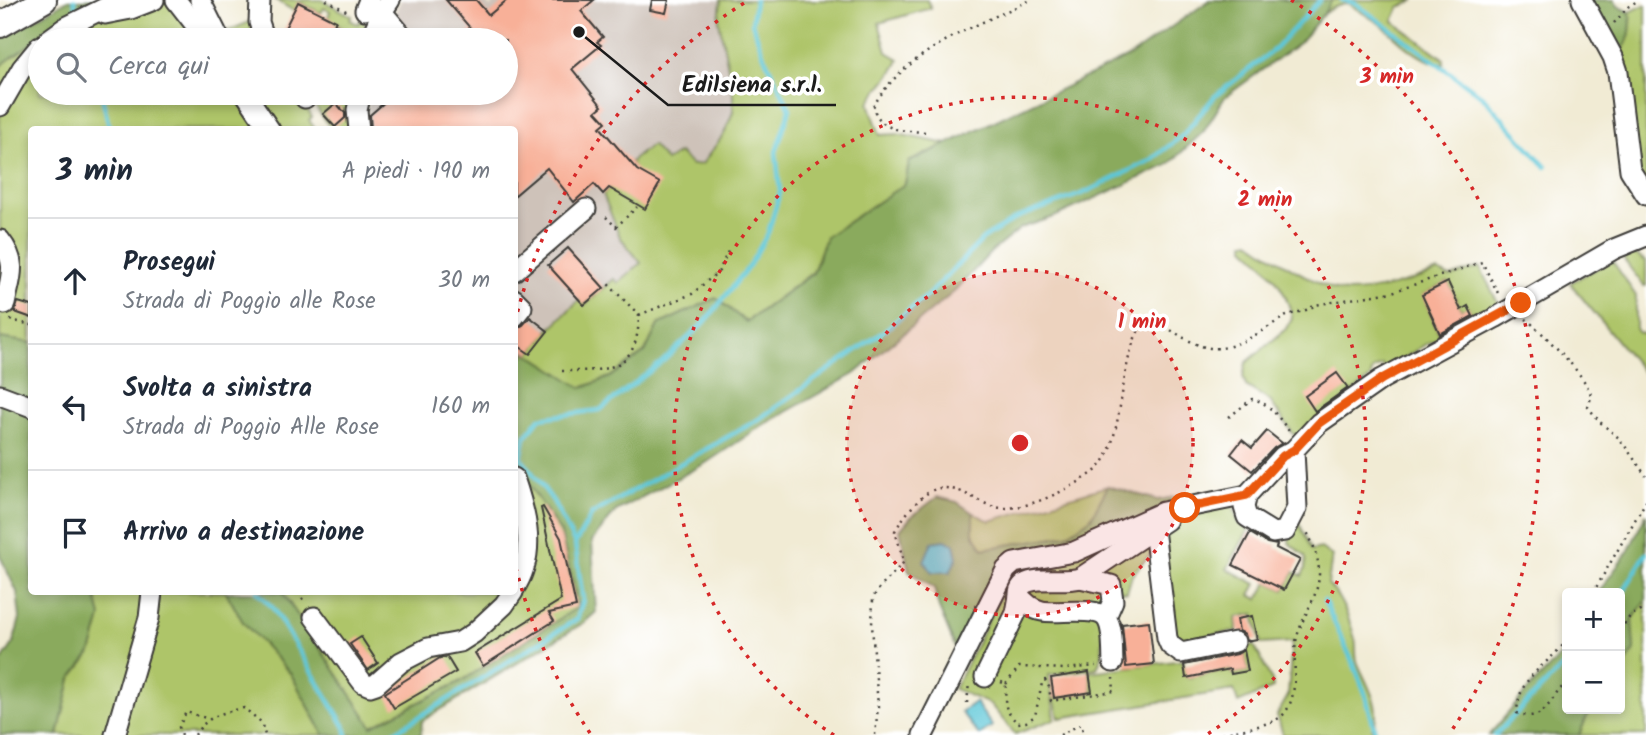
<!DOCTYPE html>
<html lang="it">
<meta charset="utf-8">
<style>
body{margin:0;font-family:Kalam,sans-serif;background:#f2f2f3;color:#1f2937}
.controls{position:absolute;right:21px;bottom:21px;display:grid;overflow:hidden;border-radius:7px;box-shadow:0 4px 10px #0003}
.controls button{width:63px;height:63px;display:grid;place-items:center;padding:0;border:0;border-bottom:2px solid #e0e1e3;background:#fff;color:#1f2937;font:35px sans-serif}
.stop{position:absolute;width:21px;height:21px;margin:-16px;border:5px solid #ea580c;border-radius:50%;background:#fff}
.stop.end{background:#ea580c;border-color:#fff;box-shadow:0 2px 7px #0008}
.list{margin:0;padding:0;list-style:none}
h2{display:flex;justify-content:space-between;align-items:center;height:91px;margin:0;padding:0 28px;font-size:30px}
h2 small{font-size:23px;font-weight:400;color:#747a83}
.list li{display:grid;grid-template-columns:46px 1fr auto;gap:21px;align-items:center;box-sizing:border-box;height:126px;padding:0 28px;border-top:2px solid #e0e1e3}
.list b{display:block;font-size:26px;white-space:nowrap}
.list p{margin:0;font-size:23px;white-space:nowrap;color:#747a83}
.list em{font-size:23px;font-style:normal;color:#747a83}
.icon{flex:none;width:38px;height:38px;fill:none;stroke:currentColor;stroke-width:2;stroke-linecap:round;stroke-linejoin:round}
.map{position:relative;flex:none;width:1646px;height:735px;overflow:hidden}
.search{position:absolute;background:#fff;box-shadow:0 4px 10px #0003;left:28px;top:28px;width:490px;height:77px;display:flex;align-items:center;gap:18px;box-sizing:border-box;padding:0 24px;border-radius:38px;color:#747a83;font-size:26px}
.panel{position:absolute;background:#fff;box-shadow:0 4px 10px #0003;left:28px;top:126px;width:490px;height:469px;border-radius:7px}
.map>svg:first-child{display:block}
</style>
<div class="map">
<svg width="1646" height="735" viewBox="0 0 1646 735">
<rect width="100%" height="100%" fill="#fff"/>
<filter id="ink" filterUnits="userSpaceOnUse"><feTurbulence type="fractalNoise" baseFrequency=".0143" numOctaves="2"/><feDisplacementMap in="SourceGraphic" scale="14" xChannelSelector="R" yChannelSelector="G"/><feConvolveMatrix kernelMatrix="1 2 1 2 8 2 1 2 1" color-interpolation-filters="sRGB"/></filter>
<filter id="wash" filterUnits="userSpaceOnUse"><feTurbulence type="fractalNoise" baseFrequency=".00686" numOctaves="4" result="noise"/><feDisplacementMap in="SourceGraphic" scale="28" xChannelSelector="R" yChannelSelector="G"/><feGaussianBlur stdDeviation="1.57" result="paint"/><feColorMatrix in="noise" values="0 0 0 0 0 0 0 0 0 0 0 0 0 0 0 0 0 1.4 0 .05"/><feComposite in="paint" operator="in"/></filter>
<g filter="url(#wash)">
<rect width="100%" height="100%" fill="#f1ebd4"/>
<!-- industrial -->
<polygon fill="#cec2b9" points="401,0 484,0 490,7 499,0 721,0 719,21 733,94 733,112 724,134 702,164 692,165 679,153 641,263 515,372 514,130 365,130 370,93 506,93 506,40 381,40"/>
<!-- green -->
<g fill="#aec569" stroke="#657042" stroke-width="2">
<polygon points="108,0 186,0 213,37 254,20 251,40 40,40 40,93 298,93 312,117 309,120 315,129 32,130 31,343 0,338 0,66 40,37"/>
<polygon points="276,0 322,0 352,16 350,20 358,24 361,19 366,21 363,40 334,40 341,27 328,17 330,11 324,8 321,13 299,2 294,11"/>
<path d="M 721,0 L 927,0 L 931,8 L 879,23 L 887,52 L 899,59 C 897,71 876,89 869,103 L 880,135 L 897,134 L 947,144 L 909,162 L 905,184 L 826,237 L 813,272 L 746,322 L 716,298 L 658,325 L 645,352 L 610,377 L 581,388 L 530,354 L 548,331 L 579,300 L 585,305 L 614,279 L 618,283 L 641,263 L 620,237 L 603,194 L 633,166 L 630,162 L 652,145 L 666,161 L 679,153 L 692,165 L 702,164 L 724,134 L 733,112 L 733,94 L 719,21 Z"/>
<path d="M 1332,0 L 1415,0 L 1399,8 L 1393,21 L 1444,59 L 1444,64 C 1418,63 1399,38 1380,24 C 1369,17 1358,10 1347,3 L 1335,7 L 1323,14 Z"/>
<path d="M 1646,4 L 1646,189 L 1637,175 L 1618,55 C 1630,43 1632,29 1630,12 Z"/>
<polygon points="306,93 352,93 347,115 351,129 331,129"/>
<path d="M 1250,241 C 1269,255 1325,291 1347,292 C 1379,292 1409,282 1438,271 L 1450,277 L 1480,267 L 1499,305 L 1475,320 L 1468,307 L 1461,310 L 1448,282 L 1423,295 L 1441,338 L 1428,343 L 1384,370 L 1382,365 L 1373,370 L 1370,378 L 1297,439 L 1270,401 L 1246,386 L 1243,376 L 1246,363 L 1285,330 L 1292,318 C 1287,287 1267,267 1245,247 L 1245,242 Z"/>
<polygon points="1629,250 1646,261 1646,286 1644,286 1624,260 1625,254"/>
<polygon points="1612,260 1636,296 1636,328 1638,332 1646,335 1646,376 1570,283"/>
<polygon points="515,464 561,533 578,608 460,682 372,726 282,592 514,592"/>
<polygon points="1108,486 1091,518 1067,535 983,549 973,533 973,513 990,521"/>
<path d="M 1232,502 L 1238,522 L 1249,529 L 1227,569 L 1256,584 L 1250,595 L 1258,599 L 1268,582 L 1284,590 L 1294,572 L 1302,576 L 1305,569 L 1306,557 L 1289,543 L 1290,534 L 1298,521 L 1312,550 L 1321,548 L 1332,556 L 1328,584 C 1341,597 1350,621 1355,639 C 1357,646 1355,654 1357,661 C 1364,681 1385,708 1372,729 L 1375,735 L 1283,735 L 1277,715 L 1288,696 L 1292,642 L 1261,644 L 1254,614 L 1236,617 L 1237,631 L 1198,637 L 1200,644 L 1173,643 L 1153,551 L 1132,575 L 1127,592 L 1121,591 L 1103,633 L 1102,655 L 1097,668 L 1049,675 L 1055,719 L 1015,734 L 990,704 L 954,689 L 1011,575 L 1164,516 Z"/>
<polygon points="95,592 226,592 243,622 291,674 324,735 58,735 71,679 91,653 101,617"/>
<polygon points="1646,600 1646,735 1579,735 1590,709 1620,709 1620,673 1634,650 1631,620"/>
<polygon points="1254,645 1272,681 1273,688 1238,703 1234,690 1059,718 1054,698 1092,692 1089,672 1183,660 1187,678 1230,669 1231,674 1248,671 1244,650 1246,647"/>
</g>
<!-- forest -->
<g fill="#8aaa5d" stroke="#53633c" stroke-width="2">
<polygon points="68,0 102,0 40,37 0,66 0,40"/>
<polygon points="1210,0 1332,0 1323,15 1299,43 1225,97 1204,131 1168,165 1054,217 1021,228 991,252 954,292 854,374 763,425 706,463 616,511 592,541 596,612 585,622 422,721 421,735 324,735 291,674 243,622 226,592 282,592 372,726 460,682 578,607 561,533 515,463 515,363 526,352 582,388 610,377 645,352 658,325 716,298 746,322 813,273 826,237 905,184 909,162 1130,56"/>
<path d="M 1587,0 L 1614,0 L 1618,6 L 1630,12 C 1632,29 1630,43 1618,55 Z"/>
<polygon points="0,338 31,343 32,592 95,592 101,617 91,653 71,679 58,735 0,735 0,663 13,644 20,618 17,592 0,556"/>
<polygon points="1108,486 1158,500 1192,494 1183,501 1074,547 1013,558 959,657 939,608 934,588 909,571 900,530 911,517 937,497 957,502 973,513 973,533 983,549 1067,535 1091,518"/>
<polygon points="1646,514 1646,600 1632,620 1634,650 1620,673 1620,593 1598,593 1629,550"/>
<polygon points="1567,649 1567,709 1590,709 1579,735 1489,735 1528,690"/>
</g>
<!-- water -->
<g fill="#5dc7d8" stroke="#3c727a" stroke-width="2">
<polygon points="945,540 954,544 957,558 950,572 932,572 924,561 932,542"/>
<polygon points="975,702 992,726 979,735 961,712"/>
</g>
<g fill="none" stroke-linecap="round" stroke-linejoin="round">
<!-- stream -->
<g stroke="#5dc7d8" stroke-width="4.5">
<polyline points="74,0 77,12"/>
<polyline points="1342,0 1355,3 1483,97 1546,167"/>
<polyline points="101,93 110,130"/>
<polyline points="514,448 553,501 575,544"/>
<polyline points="521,458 525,437 540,418 600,410 662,362 705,322 749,266 768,233 780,192 776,152 790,109 764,56 752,23 755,0"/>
<polyline points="257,592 273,608 345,727 347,735"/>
<polyline points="1620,597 1646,554"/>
<polyline points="1324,600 1354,665 1365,693 1376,735"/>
<polyline points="390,735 577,619 583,600 575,544 592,514 759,419 884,331 928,295 983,239 1016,218 1084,193 1151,160 1183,135 1215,96 1276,48 1320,0"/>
<polyline points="1495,735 1567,662"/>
</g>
</g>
<g id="blocks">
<!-- building -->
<g fill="#f8b098">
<polygon points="446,0 476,0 489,15 507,0 594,0 581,11 603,37 597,42 601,45 572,69 602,106 596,111 606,122 600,127 637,170 660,183 645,209 609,188 603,194 594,184 574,202 547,168 514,196 514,130 371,130 370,115 395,93 506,93 506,40 459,40 472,30"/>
<polygon points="652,0 669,0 666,13 650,10"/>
<polygon points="298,2 336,21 334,24 341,27 334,40 279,40"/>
<polygon points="336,103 345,113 345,118 335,127 323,114"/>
<polygon points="568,248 604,288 584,305 548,265"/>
<polygon points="1448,282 1461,310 1468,306 1473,316 1440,334 1422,295"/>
<polygon points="18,302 32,306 32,318 15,312"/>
<polygon points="530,317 548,331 530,354 514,343 514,330 523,325"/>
<polygon points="1337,373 1348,388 1315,411 1305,396"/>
<polygon points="1267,431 1282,443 1274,448 1252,471 1231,454 1242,440 1252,448"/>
<polygon points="543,507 561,538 576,607 549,613 554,621 483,666 475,653 561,600 541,508"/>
<polygon points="1250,533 1267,543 1277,545 1276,548 1300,560 1284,590 1233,565"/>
<polygon points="1252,616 1257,639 1247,641 1245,634 1239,631 1237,619"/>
<polygon points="1149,621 1154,664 1126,667 1122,624"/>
<polygon points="361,637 378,663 368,670 350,644"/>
<polygon points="1244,650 1248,671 1231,674 1230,669 1186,678 1184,665 1237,654"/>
<polygon points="447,657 456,672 394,708 385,693 440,658"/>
<polygon points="1089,672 1092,692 1054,698 1051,678"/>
</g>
</g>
</g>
<g filter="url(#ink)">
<use href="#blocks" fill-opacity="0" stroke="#3c3b38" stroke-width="2"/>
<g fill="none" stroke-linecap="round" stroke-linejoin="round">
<defs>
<g id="minor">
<polyline points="176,0 207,40"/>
<polyline points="200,0 220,40"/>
<polyline points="260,0 259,22 265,40"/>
<polyline points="1582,0 1613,57 1618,72 1630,170 1646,195"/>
<polyline points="365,10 369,0"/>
<polyline points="382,12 406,40"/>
<polyline points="105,14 131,9 154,0"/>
<polyline points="48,40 66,27 121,0"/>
<polyline points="370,40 382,12 390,0"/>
<polyline points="245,93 270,130"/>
<polyline points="302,93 305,98"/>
<polyline points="0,106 22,68 40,46"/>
<polyline points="359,130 357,110 361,93"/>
<path d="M 0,240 C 19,264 10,278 5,304"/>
<polyline points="514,271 586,209"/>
<polyline points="514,299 522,307 514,317"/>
<polyline points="0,395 32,407"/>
<polyline points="1294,450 1297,508 1285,531 1273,533 1247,517 1244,507 1247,495 1283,456 1294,450 1319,423 1382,379 1495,318 1614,249 1646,236"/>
<path d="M 514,478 C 527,516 537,554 514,589"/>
<polyline points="1154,529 1167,638 1170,645 1181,653 1235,642"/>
<polyline points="1080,578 1111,585 1113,601 1106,617"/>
<polyline points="314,617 363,683 370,686 376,684 401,662 428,648 460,642 474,633 504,605 513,592"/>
<path d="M 1113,662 C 1112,650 1114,628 1106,618 C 1096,606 1057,614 1042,611 C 1032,609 1026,603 1019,596 C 1017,571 1062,584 1080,578 L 1167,520"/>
<polyline points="985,677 1016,613 1019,596"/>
<polyline points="115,735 149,618 152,592"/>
<polyline points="923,735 1006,570 1014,563 1074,552 1163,512 1247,495"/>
</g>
<polyline id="major" points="0,25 44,0"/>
</defs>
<!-- minor casing -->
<use href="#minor" stroke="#3c3b38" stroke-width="23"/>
<!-- major casing -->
<use href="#major" stroke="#3c3b38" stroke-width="28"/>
<!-- path -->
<g stroke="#3c3b38" stroke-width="2.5" stroke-dasharray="2 5" stroke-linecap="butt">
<polyline points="326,0 348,12"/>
<polyline points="1614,23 1629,6 1639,0"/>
<path d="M 925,132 C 902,130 882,133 873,107 C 904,51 976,26 1031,0"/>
<polyline points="606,217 616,227 637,207"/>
<polyline points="639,315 692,294 719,271 729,249"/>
<path d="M 1526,319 C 1541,331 1588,377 1591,396 C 1591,399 1589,403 1588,407 L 1600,422 L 1620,439 L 1646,476"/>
<polyline points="10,320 32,325"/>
<path d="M 562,371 C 609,371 638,371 639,315 L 605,281"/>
<path d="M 1229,417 L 1252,399 C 1270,403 1278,417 1289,431"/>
<polyline points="298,592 305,603"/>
<polyline points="1593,593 1646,501"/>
<polyline points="1620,630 1631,615 1646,609"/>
<path d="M 1567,640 C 1547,667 1518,675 1517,713 C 1547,725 1549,696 1567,683"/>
<path d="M 1001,682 L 1006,684 C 1005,702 1002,709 1018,723 L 1026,722 L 1035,716 L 1042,683 L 1045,680 L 1049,687 L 1051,701 L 1114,691 L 1113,678"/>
<polyline points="1006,684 1019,667 1065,669 1096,666"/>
<polyline points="967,703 969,683"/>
<polyline points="182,735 179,727 186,712 209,719"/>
<path d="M 195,735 C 206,716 224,712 244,708 L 261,722 L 265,735"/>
<path d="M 875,735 L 878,707 L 872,625 L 873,599 L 876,592 L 904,562 L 895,531 C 903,517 920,494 936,489 C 943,486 959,490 966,494 C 979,500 992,509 1006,508 C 1034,507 1072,488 1094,472 C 1128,448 1116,343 1148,320 C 1166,325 1180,337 1196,344 C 1227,358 1256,334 1281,319 C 1293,311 1303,314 1315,305 L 1392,292 L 1482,262 L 1499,295"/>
<polyline points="1060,735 1081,724 1084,735"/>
<path d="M 1216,735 C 1232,731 1272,726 1283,715 C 1301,695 1291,661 1297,637 C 1303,614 1320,595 1319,571 C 1318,555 1313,544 1306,530"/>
</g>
<!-- minor -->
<use href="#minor" stroke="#fff" stroke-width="19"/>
<!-- major -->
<use href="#major" stroke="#fff" stroke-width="24"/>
</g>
</g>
<g fill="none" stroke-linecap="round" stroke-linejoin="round" filter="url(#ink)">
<!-- route -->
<polyline stroke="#ea580c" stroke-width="9" points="1185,508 1247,495 1283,456 1294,450 1319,423 1382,379 1521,303"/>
</g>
<!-- distance rings -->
<circle cx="1020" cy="443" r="173" fill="#d62828" fill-opacity=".12"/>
<g fill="none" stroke="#d62828" stroke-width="3.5" stroke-dasharray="3.5 7">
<circle cx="1020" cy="443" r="173"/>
<path d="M834 735A346 346 0 1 1 1206 735"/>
<path d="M590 733A519 519 0 0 1 515 564M515 322A519 519 0 0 1 749 0M1291 0A519 519 0 0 1 1450 733"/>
</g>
<circle cx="1020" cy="443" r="10" fill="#d62828" stroke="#fff" stroke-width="3.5"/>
<g font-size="21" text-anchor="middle" font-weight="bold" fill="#d62828" stroke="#fff" stroke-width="7" stroke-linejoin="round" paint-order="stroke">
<text x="1387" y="83">3 min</text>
<text x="1265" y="206">2 min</text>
<text x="1142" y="328">1 min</text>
</g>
<!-- callouts -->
<path fill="none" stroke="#1c1c1c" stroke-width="2.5" d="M579 32L668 105H836"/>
<circle fill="#1c1c1c" stroke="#fff" stroke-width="2.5" cx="579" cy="32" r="7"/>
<g font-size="23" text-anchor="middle" font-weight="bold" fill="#1c1c1c" stroke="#fff" stroke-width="7" stroke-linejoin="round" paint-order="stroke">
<text x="752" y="92">Edilsiena s.r.l.</text>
</g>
</svg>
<div class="controls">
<button>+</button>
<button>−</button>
</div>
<div class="stop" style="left:1185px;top:508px"></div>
<div class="stop end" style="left:1521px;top:303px"></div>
<div class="search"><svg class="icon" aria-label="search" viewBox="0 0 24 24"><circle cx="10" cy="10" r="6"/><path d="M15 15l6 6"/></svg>Cerca qui</div>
<section class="panel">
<h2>3 min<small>A piedi · 190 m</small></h2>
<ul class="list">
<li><svg class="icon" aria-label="ahead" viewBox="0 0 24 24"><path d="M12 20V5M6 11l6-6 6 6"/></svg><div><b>Prosegui</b><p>Strada di Poggio alle Rose</p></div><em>30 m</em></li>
<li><svg class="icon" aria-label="left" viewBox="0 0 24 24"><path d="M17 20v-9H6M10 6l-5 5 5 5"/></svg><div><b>Svolta a sinistra</b><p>Strada di Poggio Alle Rose</p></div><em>160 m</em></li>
<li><svg class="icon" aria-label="arrive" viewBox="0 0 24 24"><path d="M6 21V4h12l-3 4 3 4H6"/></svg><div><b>Arrivo a destinazione</b></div></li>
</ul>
</section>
</div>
